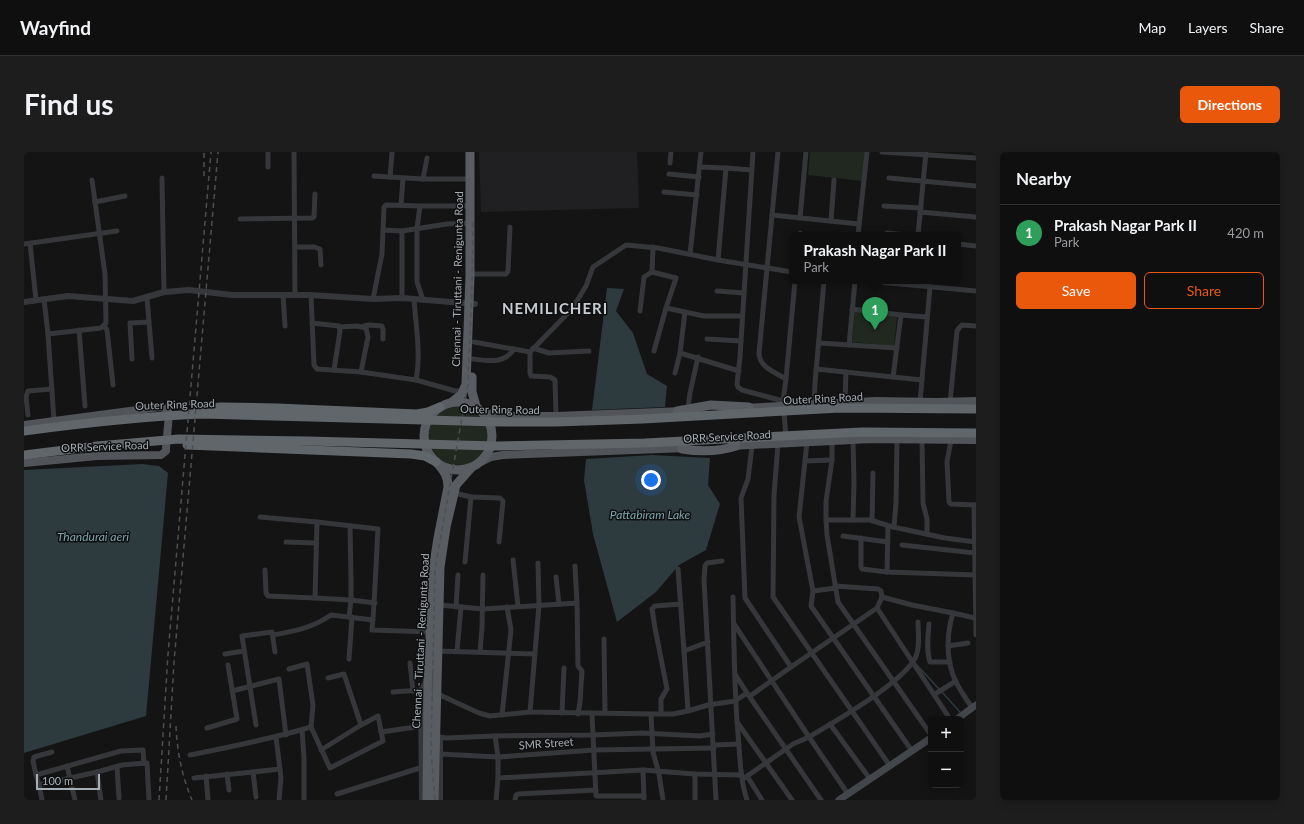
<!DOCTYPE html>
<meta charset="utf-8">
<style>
body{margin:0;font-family:Lato,sans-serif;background:#1d1d1e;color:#f1f3f6}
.controls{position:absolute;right:12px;bottom:12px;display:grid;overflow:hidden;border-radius:6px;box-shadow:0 2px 10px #0003}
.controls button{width:36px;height:36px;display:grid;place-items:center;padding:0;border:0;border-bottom:1px solid #2f2f30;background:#0f0f10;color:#f1f3f6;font:20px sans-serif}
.scale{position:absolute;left:12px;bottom:10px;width:64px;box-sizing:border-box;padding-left:4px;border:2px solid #a6aeb5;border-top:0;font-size:11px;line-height:14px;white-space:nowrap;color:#a6aeb5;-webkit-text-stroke:3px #0f0f10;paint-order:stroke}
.you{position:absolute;left:627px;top:328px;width:14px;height:14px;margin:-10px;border:3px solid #fff;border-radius:50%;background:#1a73e8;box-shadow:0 0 0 6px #1a73e833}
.badge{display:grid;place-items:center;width:26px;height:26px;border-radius:50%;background:#ea580c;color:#fff;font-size:13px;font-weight:700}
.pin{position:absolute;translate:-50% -33px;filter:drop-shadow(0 1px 2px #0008)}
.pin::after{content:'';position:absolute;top:21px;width:14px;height:12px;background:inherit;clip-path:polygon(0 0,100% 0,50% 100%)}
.popup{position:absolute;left:765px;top:80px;width:172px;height:52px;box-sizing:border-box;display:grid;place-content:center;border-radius:6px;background:#0f0f10;filter:drop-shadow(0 1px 3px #0005);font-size:13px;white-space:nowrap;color:#9b9c9f}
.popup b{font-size:15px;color:#f1f3f6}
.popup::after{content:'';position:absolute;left:50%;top:100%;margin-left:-8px;border:8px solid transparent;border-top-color:#0f0f10}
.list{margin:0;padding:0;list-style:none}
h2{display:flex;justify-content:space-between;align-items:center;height:52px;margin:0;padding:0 16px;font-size:17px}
h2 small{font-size:13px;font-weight:400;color:#9b9c9f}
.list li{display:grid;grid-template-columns:26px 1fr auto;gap:12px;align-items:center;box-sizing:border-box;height:56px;padding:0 16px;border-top:1px solid #2f2f30}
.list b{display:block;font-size:15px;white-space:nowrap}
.list p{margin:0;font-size:13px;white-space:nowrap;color:#9b9c9f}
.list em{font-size:13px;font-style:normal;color:#9b9c9f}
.actions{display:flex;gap:8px;padding:12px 16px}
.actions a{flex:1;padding:9px 0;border:1px solid #ea580c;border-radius:6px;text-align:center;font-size:14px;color:#ea580c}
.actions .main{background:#ea580c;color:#fff}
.map{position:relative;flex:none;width:952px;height:648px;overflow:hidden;border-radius:6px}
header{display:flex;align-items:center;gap:24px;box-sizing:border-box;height:56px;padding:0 20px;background:#0f0f10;border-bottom:1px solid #2f2f30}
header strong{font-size:19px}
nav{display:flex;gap:22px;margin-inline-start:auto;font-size:14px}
.intro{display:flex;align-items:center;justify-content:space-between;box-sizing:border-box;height:96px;padding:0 24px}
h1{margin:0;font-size:28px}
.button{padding:10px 18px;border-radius:6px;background:#ea580c;color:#fff;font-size:14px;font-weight:700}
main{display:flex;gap:24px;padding:0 24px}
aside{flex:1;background:#0f0f10;border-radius:6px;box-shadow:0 2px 10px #0003}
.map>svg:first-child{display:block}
</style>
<header>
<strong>Wayfind</strong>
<nav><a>Map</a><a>Layers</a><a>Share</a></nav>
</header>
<div class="intro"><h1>Find us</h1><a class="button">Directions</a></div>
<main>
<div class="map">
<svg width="952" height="648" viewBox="0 0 952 648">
<rect width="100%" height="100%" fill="#141415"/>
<!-- built -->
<polygon fill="#202022" points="455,0 613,0 615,56 457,60"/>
<!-- green -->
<g fill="#202820">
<polygon points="786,0 841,0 838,29 784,23"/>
<polygon points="831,159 873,165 870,194 828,190"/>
<circle cx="435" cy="284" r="32"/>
</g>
<!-- water -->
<g fill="#2d3a3e">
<polygon points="583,136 600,137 592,159 609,181 623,222 643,234 641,255 568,258"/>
<polygon points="628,303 686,306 684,333 696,352 682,398 655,413 632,440 593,470 569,382 560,328 562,307"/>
<polygon points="118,312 135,314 144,321 122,564 0,601 0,318"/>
</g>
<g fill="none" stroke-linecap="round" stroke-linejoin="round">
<!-- stream -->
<g stroke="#2d3a3e" stroke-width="1.5">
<polyline points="892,512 915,537"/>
<polyline points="918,540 936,560"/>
</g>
<!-- minor -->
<g stroke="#35373a" stroke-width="5">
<polyline points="244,0 244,15"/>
<polyline points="270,0 271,143"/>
<polyline points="729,0 716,205 713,232 714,235 718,238 759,249"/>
<path d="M 754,0 L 735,201 C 735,215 751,220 762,227"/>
<polyline points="858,0 952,6"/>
<polyline points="368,1 366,25 399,27 447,27"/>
<polyline points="646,11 647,0"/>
<polyline points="676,15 702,16 694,108"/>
<polyline points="702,16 727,18"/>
<polyline points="645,22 675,25"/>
<polyline points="350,24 366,25"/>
<polyline points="138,26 140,140"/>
<polyline points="865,26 952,34"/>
<polyline points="399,27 403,6"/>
<polyline points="640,40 673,43"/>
<polyline points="71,50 101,44"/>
<polyline points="377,53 379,26"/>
<polyline points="396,54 447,54"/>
<polyline points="860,54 897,56"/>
<polyline points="896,60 952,65"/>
<polyline points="748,63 835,72"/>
<polyline points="776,66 782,0"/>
<polyline points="216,67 288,66 290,65 291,42"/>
<polyline points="807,69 810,28"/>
<polyline points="359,78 378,79 423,72 447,71"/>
<polyline points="863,81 882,83"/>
<polyline points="775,83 776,81"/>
<polyline points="834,83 843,0"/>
<polyline points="894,83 902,1"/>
<polyline points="6,91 12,148"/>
<polyline points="0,92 93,79"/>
<polyline points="934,92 952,94"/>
<polyline points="271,95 290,95 296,97 297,113"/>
<polyline points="629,95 628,120 652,126 642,156 680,164 718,164"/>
<polyline points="666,102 677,0"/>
<polyline points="451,122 482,122 484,119 486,75"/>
<polyline points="844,129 952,139"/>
<polyline points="693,139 720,141"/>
<polyline points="259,143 261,174"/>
<polyline points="287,143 290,213 293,217 337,220"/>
<polyline points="123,146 128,206"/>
<polyline points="378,146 378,79"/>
<polyline points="20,147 24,182 77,176 82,171 81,122 68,28"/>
<polyline points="349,147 358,102 360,55 362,53 396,54 393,76 393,130 399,148"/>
<polyline points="828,157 877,163 869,225"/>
<polyline points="616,159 620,125 628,120"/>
<polyline points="661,160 656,201 715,219"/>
<polyline points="877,163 903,165"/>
<polyline points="288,171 315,174 316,179 310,218"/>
<polyline points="80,174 83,178 89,233"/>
<polyline points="340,174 345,173 358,174 359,177 359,187"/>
<path d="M 315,175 L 333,174 L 342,176 L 344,185 L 337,220 L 392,228 C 397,201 392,175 390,148"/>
<polyline points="55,178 61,254"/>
<polyline points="24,182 30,269"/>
<polyline points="683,187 717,189"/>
<polyline points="450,190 506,200 548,157 562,134 569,115 602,93 634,96 694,108 768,120"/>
<polyline points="795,191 873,196"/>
<polyline points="825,193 831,129"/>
<polyline points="509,196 525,201 565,199"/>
<polyline points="630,199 642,156"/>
<polyline points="506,200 506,221 507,224 526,225 531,228 532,264"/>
<polyline points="108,207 106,171 125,170"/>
<path d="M 449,207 C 465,209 480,212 490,197"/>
<polyline points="792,217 898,228"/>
<polyline points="651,221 656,201"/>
<polyline points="392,228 431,239 435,239 439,237"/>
<polyline points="821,250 822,220"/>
<polyline points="896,250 906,135"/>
<polyline points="926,250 933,179 935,176 938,173 952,174"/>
<polyline points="790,252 791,231 800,129"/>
<polyline points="664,256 666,241 674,205"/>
<polyline points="4,263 2,245 4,239 28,237"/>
<polyline points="762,285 759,249 762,227 771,129"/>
<polyline points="898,288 899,351 903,367 903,382"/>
<polyline points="927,288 923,310 925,350 927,352 952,353"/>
<polyline points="783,290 775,365 789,439 787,454 888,599"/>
<polyline points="754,292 750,343 749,445 866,614"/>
<path d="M 728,294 L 724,327 L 717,346 L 721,446 L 767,515 L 853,456 L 858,445 L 888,453 L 929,461 C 923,480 922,504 929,523 C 933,535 942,546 948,556"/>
<polyline points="781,309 808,308"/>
<polyline points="430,341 447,345 441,410"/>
<polyline points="447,345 476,346 479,349 475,390"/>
<polyline points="950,353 952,483"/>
<polyline points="236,365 293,370 291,446 244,444 242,441 241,418"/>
<polyline points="802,368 802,349 808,308 808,289"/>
<polyline points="829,368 830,331 829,288"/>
<polyline points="848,369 849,321"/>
<path d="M 293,370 L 354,377 C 352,411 351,445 348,478 L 407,480"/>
<polyline points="870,375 872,351 873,287"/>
<polyline points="819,384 864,390"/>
<polyline points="837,386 837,415 838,417 863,420 952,423"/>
<polyline points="262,390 292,391"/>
<polyline points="878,393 951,401"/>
<polyline points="489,408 494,454"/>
<polyline points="514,411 515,453 506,560 627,562 649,562 664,559"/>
<polyline points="551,414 553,451"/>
<polyline points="654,417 660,499 684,490"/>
<polyline points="863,420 864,374"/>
<polyline points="532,425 535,452"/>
<polyline points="811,434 854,437 857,439 858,445"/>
<polyline points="789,439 812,436"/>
<path d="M 709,445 C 710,490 710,536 714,582 C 716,604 716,627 723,648"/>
<polyline points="291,446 327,448 327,425 326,374"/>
<polyline points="415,453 459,457 553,451 554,514 558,519 556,550 554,562"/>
<polyline points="432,455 434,423"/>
<polyline points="853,456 926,567"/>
<polyline points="929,461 951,466"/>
<polyline points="325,465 327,448 351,451"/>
<path d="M 710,472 L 785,585 C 808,571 888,526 893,501 C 896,491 894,479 894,470"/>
<path d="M 905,472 C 904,484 902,498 906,510 L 926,510"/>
<path d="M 249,483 C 271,479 288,476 307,463 L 349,468"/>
<polyline points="580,487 581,561"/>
<polyline points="924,494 944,491"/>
<polyline points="414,499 511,502"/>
<polyline points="433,499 437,455"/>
<polyline points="660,499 664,559 684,553 711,549 723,541 711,522"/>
<polyline points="456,500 458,476 459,423"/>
<polyline points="201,502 220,499"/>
<polyline points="325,507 328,465"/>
<polyline points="386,511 389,539"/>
<polyline points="208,539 255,527 262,583"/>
<polyline points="369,540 397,538"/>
<polyline points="723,541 797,648"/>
<polyline points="911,542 932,529"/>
<polyline points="416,543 455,561 466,564 506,560"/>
<polyline points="726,544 767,515"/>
<polyline points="538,561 540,516"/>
<polyline points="637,561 637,547 643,537 631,476 628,457 631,454 657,452"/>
<polyline points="568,562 572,644 620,644"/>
<polyline points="627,562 629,600 635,622 639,648"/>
<polyline points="478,563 487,478 483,455"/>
<polyline points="713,570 768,648"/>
<polyline points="806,572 846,627"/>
<polyline points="232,573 218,484 248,480 251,500"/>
<polyline points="287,575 306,616 359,589 354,564 337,573 320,522 304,526"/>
<polyline points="183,576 213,567 204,513"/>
<polyline points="278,578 280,606 280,648"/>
<polyline points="357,580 398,574"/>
<polyline points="907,583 814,450 803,383 802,368 846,368 869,375 921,386 952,390"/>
<polyline points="471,584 474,605 474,626 619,618 671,622 718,623"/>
<polyline points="252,585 257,626 255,648"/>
<polyline points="416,585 422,586 471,584 569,583 618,581 676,584 689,582"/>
<polyline points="690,593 715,592"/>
<polyline points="297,598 337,573"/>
<polyline points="416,602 474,605 570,598 690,596"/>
<path d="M 166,603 C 207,595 247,587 287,575 L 289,553 L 283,512 L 265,517"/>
<polyline points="43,614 51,648"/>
<polyline points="93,615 95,646"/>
<polyline points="619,618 620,648"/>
<polyline points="229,620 256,617"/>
<polyline points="203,622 205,638"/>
<polyline points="12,623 9,609 10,605 28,600"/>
<polyline points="182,624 184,648"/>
<polyline points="723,624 738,648"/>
<polyline points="170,626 229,620 232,645"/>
<polyline points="719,627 769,592 785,585 824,642"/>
<polyline points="15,633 12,623 97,599 119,598 120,611"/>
<polyline points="313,642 399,615"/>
<polyline points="18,648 15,633 73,620"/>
<polyline points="77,648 73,620 98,613 123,611 125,648"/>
<polyline points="472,648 474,626"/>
<polyline points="491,648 492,643 494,642 572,638"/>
<polyline points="671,648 671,622"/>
<polyline points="692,648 680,428 681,414 683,411 698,409"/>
</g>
<!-- tertiary -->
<g stroke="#35373a" stroke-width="6">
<polyline points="0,150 44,144 109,149 140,140 165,138 208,143 286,143 349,147 378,146 451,152"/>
<polyline points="416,587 416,648"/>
<polyline points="398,648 397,538 403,529"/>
</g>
<!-- secondary -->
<g stroke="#43464a" stroke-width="7">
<polyline points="933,567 952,553"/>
<polyline points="815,648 907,586"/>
</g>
<!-- primary -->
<g stroke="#515459" stroke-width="8">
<polyline points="719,256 852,249 913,250 952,249"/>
<polyline points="458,259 473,264 532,264 660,259"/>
<polyline points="0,273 136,255 143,257 145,262 142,296 142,299 137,303 73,304 0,311"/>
<polyline points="707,294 848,287 952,288"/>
<polyline points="457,310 467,305 479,303 663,296"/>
</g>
<!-- trunk -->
<g stroke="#595d62" stroke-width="9">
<polyline points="448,225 448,240 452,254"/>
<circle cx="434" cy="284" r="34"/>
<polyline points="428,250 438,242 442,232 446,124 446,0"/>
<polyline points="653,259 687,253 725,255"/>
<path d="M 658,297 C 677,300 694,300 712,294"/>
<path d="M 403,648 L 404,528 L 409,418 L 414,386 L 424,335 C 424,324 420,319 414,312"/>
<polyline points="410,648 416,415 422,375 432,333 447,316"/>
</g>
<!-- motorway -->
<g stroke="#61666b" stroke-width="9">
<polyline points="171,257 197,255 253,256 393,262 404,260 416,255"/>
<path d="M 0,279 C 60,271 119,264 179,262 L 476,270 L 532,270 L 619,267 L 816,256 L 952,257"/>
<polyline points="163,293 387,302 401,304 412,310"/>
<polyline points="0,303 73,294 155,287 284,289 472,294 621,291 838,280 952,281"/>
</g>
<!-- rail -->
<g stroke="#4c4f53" stroke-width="1.5" stroke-dasharray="5 4" stroke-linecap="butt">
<polyline points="180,24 180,0"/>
<path d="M 152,574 C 153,599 158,625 168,648"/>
<polyline points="135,648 144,502 187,0"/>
<polyline points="142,648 150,510 194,0"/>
<polyline points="411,648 407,598 411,417 444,232 448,134 449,69"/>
</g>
</g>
<g text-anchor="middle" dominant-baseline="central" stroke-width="3" stroke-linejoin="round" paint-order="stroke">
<!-- street labels -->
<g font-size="11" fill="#a6aeb5" stroke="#0f0f10">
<text transform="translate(433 127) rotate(-89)">Chennai - Tiruttani - Renigunta Road</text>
<text transform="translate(799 246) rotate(-3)">Outer Ring Road</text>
<text transform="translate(151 252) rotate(-2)">Outer Ring Road</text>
<text transform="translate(476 257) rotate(1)">Outer Ring Road</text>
<text transform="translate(703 284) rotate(-3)">ORR Service Road</text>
<text transform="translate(81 294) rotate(-2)">ORR Service Road</text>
<text transform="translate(396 489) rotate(-87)">Chennai - Tiruttani - Renigunta Road</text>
<text transform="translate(522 591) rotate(-4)">SMR Street</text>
</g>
<!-- water labels -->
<g font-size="12" font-style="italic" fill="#7da4b0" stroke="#0f0f10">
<text x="626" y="362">Pattabiram Lake</text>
<text x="69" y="384">Thandurai aeri</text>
</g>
<!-- district labels -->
<g font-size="15" font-weight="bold" letter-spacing="1" fill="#c6ccd1" stroke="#0f0f10">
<text x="531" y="156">NEMILICHERI</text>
</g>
</g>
</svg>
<div class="controls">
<button>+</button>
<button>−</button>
</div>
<div class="scale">100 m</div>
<div class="you"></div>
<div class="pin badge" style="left:851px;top:178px;background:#2e9e5b">1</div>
<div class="popup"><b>Prakash Nagar Park II</b>Park</div>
</div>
<aside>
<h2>Nearby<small></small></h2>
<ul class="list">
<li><span class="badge" style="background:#2e9e5b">1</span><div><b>Prakash Nagar Park II</b><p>Park</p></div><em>420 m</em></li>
</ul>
<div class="actions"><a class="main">Save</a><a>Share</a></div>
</aside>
</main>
